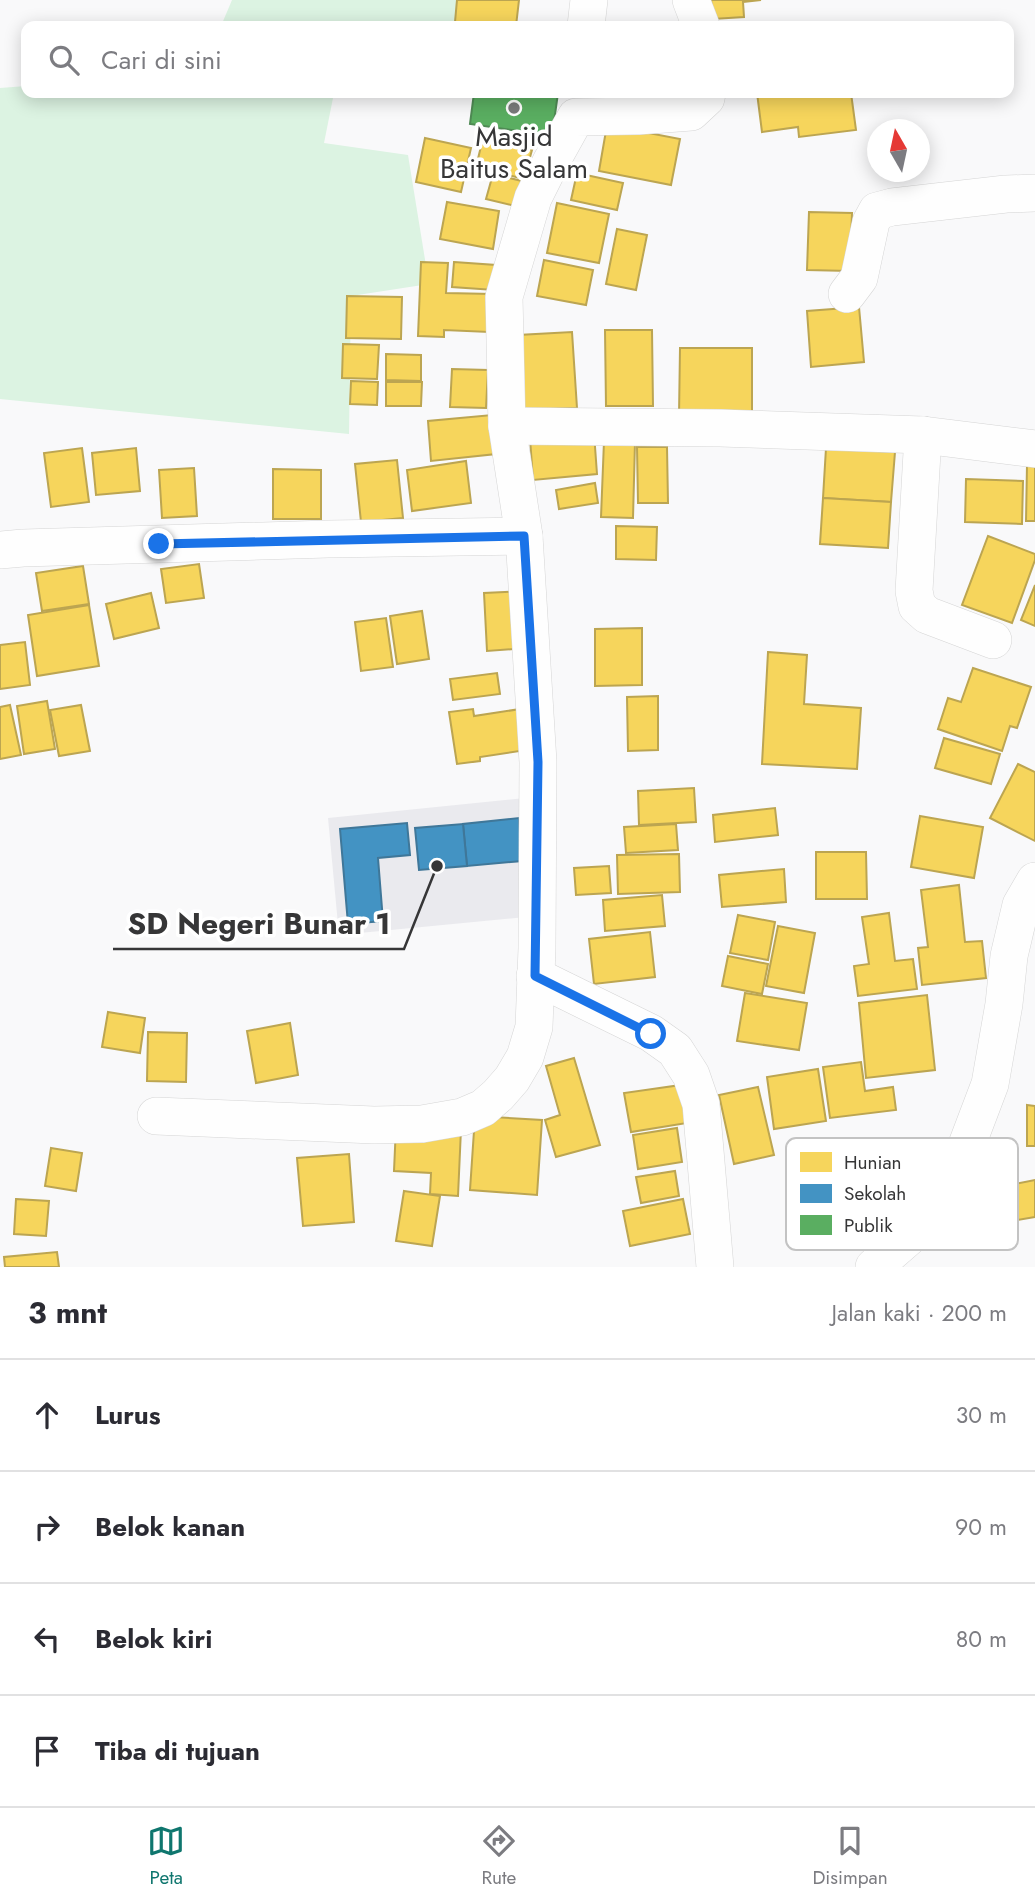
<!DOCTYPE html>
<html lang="id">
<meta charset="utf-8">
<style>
body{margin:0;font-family:Jost,sans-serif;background:#f2f2f3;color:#2b2b33}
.compass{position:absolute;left:867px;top:119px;width:63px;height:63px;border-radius:50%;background:#fff;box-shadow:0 4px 18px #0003;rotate:351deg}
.stop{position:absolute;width:21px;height:21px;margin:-16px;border:5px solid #1a73e8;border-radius:50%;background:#fff}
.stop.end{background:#1a73e8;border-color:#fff;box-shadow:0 2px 7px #0008}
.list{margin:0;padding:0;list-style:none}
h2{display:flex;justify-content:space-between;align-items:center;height:91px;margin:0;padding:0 28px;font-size:30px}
h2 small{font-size:23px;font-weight:400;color:#7c7c81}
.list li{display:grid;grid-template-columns:46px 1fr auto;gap:21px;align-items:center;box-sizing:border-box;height:112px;padding:0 28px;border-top:2px solid #e1e1e2}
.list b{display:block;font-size:26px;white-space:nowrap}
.list em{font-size:23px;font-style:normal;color:#7c7c81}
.icon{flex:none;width:38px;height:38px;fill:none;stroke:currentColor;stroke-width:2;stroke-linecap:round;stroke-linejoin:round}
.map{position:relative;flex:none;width:1035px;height:1267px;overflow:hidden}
.search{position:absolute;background:#fff;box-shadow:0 4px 18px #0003;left:21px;right:21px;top:21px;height:77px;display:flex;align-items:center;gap:18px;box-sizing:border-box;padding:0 24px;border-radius:14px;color:#7c7c81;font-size:26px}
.sheet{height:539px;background:#fff}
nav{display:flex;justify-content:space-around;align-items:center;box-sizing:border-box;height:98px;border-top:2px solid #e1e1e2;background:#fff;font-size:19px;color:#7c7c81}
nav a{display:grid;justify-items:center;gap:4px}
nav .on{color:#0f766e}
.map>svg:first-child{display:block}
</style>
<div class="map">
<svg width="1035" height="1267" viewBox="0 0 1035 1267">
<rect width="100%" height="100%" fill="#f9f9fa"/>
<!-- built -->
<polygon fill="#eaeaee" points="535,797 547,915 339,935 328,818"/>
<!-- green -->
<g fill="#dcf3e2">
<polygon points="232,0 474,0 466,26 221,26"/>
<polygon points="26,86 26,93 334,93 324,143 408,155 429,284 351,296 349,434 0,399 0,88"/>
</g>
<!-- homes -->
<g fill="#f6d55c" stroke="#bca551" stroke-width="2">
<polygon points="457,0 519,0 516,26 455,22"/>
<polygon points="711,0 761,0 743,2 744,17 713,19"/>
<polygon points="757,93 851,93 856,130 799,137 798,127 762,132"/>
<polygon points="607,125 680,139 671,185 599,171"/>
<polygon points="425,138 471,148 461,192 416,182"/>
<polygon points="483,138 532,150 524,179 476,167"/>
<polygon points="577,173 623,183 617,210 571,200"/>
<polygon points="493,174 530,183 524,208 486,199"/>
<polygon points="447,202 499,211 493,249 440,239"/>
<polygon points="557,203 609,214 599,263 547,253"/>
<polygon points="809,212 852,213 850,271 807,270"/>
<polygon points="617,229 647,235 636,290 606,284"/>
<polygon points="544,260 593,270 586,305 537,296"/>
<polygon points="421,262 448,263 446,293 492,294 489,332 444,330 444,337 418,336"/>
<polygon points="454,262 496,265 494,290 452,287"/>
<polygon points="347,296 402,297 401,339 346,338"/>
<polygon points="859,307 864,362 811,367 807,311"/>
<polygon points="605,330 652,330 653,406 606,406"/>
<polygon points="572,332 577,408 522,410 518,335"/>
<polygon points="343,344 379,345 377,379 342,378"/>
<polygon points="680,348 752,348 752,416 679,416"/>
<polygon points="386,354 421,355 421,381 386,380"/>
<polygon points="452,369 488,370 486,408 450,407"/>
<polygon points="351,381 378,382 377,405 350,404"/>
<polygon points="386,382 422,382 421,406 386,406"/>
<polygon points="492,415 496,454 431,461 428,421"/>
<polygon points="594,433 597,474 533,480 530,438"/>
<polygon points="604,441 635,442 633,518 601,517"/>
<polygon points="637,447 667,447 668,503 638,503"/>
<polygon points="82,448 89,502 51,507 44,453"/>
<polygon points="136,448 140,491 96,495 92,453"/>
<polygon points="826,448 895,452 891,502 823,498"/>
<polygon points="397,460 403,518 361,522 355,464"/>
<polygon points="466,461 471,503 412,511 407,470"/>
<polygon points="1027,465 1035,465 1035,521 1026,521"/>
<polygon points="194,468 197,516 162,518 159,470"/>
<polygon points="273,469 321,470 321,519 273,519"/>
<polygon points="966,479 1023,481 1022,524 965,522"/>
<polygon points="595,483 598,503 559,509 556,490"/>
<polygon points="823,498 891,502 888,548 820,544"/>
<polygon points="616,526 657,527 656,560 616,559"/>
<polygon points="988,536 1035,554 1035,560 1012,623 962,605"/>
<polygon points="199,564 204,598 166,603 161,569"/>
<polygon points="83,566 89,604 42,611 36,573"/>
<polygon points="1035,585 1035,626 1021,620"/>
<polygon points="522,591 526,648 487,651 484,593"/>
<polygon points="151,593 159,628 114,639 106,604"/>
<polygon points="89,605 99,666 37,676 28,615"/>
<polygon points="422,611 429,659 397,664 390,616"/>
<polygon points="386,618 393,667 361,671 355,622"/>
<polygon points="642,628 642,685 595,686 595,629"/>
<polygon points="25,642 30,685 0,689 0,645"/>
<polygon points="768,652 807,655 804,704 861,708 857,769 762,764"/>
<polygon points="973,668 1031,687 1017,728 1010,726 1002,751 938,729 948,698 961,702"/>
<polygon points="497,673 500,694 453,700 450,679"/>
<polygon points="658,696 658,750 628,751 627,697"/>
<polygon points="47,701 55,749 24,754 17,706"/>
<polygon points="10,705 21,755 0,759 0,707"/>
<polygon points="81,705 90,751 59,756 50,710"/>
<polygon points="527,708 533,749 480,757 480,761 457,764 449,712 473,709 474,716"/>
<polygon points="944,738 1000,754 991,784 935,768"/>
<polygon points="1018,764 1035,772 1035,841 990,818"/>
<polygon points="694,788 696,822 639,825 638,791"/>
<polygon points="775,808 778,835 715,842 713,815"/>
<polygon points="920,816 983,827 974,878 911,867"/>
<polygon points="676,824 678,850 626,853 624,827"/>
<polygon points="816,852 866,852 867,899 816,899"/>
<polygon points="679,854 680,892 618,894 617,855"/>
<polygon points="609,866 611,893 576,895 574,868"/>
<polygon points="784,869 786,902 722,907 719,875"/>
<polygon points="959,885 965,942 982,941 986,978 922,985 918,948 928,947 921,890"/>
<polygon points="662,895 665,926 605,931 603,900"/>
<polygon points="889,913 895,961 913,959 917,989 858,996 854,966 869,964 862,917"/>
<polygon points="738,915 775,922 768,960 730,953"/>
<polygon points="778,926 815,933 804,993 766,986"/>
<polygon points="650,932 655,977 594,984 589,939"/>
<polygon points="728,956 768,964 762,994 722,986"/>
<polygon points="745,993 807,1003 799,1050 737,1041"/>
<polygon points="927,995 935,1070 866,1078 859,1003"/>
<polygon points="108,1012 145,1018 140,1053 102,1047"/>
<polygon points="290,1023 298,1075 256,1083 247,1031"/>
<polygon points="148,1032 187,1033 186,1082 147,1081"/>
<polygon points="574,1058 600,1145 556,1157 545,1120 560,1115 546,1066"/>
<polygon points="861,1062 865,1091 893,1087 896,1110 830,1118 823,1067"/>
<polygon points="818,1069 826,1121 774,1129 767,1077"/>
<polygon points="681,1085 687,1123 631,1132 624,1093"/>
<polygon points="758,1087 774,1155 734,1164 719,1095"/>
<polygon points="1027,1105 1035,1106 1035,1146 1027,1146"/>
<polygon points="475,1116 542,1120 537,1195 470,1190"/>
<polygon points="396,1126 461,1129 458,1196 430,1194 431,1173 394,1171"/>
<polygon points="677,1128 682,1162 638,1169 633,1135"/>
<polygon points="51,1148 82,1153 76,1191 45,1186"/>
<polygon points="349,1154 354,1222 303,1226 297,1158"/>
<polygon points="675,1171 679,1196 641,1203 636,1177"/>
<polygon points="1035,1180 1035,1217 1012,1221 1005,1186"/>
<polygon points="404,1191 440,1196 432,1246 396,1241"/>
<polygon points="16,1199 49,1201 46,1236 14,1234"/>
<polygon points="683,1199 690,1234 630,1246 623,1211"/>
<polygon points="57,1252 59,1267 5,1267 4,1257"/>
</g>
<!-- schools -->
<g fill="#4393c3" stroke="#3f7799" stroke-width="2">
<polygon points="519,818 522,861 467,866 463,824"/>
<polygon points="407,823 410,855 378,858 383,921 348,924 340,829"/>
<polygon points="463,824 467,866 419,870 415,828"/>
</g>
<!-- public -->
<polygon fill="#5aae61" stroke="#4f8a54" stroke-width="2" points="474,93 558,93 552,136 470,124"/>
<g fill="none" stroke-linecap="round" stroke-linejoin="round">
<defs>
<g id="minor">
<polyline points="691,0 701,26"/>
<polyline points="586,26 589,0"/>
<polyline points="847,294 859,278 871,222 877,211 892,207 1006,194 1035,193"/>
<polyline points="507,426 720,428 923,435 1035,449"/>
<polyline points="923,435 914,591 917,606 927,615 993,640"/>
<polyline points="0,550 23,548 328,539 524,536"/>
<polyline points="535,976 651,1033 675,1050 691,1075 701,1104 715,1267"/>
<polyline points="156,1116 374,1125 422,1124 462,1117 483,1108 498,1095 512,1079 525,1057 534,1027 537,948 538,762 524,536 507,426 504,297 533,198 551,162 576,117 638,116 691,112 706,98 707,93"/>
<polyline points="874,1267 912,1234 946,1200 990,1084 1004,1004 1009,956 1021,905 1035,881"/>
</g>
</defs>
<!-- minor casing -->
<use href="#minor" stroke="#d5d5d5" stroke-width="38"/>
<!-- minor -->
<use href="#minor" stroke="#fefefe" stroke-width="37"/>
</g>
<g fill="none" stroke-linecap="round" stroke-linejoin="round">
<!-- route -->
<polyline stroke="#1a73e8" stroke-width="9" points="159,544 524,536 538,762 535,976 651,1034"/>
</g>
<!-- markers -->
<circle fill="#7a7a7b" stroke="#fff" stroke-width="2.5" cx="514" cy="108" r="7"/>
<g text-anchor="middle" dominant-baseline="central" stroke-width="7" stroke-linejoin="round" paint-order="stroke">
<!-- poi labels -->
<g font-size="28" fill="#363637" stroke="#fff">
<text x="514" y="136">Masjid<tspan x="514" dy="32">Baitus Salam</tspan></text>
</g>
</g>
<!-- legend -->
<rect x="786" y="1138" width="232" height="112" rx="10" fill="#fff" stroke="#c3c3c3" stroke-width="2"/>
<rect x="800" y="1152" width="32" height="20" fill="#f6d55c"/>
<rect x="800" y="1184" width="32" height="19" fill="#4393c3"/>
<rect x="800" y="1215" width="32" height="20" fill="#5aae61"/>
<g font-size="19" fill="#363637">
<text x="844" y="1169">Hunian</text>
<text x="844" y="1200">Sekolah</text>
<text x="844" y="1232">Publik</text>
</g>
<!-- callouts -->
<path fill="none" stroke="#363637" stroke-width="2.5" d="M437 866L404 949H113"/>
<circle fill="#363637" stroke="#fff" stroke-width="2.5" cx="437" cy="866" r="7"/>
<g font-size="30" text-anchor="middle" font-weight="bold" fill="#363637" stroke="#fff" stroke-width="7" stroke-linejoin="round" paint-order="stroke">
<text x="259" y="934">SD Negeri Bunar 1</text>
</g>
</svg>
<svg class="compass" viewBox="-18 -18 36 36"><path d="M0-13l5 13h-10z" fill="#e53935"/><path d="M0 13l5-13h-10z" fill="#7c7c81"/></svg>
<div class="stop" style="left:651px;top:1034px"></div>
<div class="stop end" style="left:159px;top:544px"></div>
<div class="search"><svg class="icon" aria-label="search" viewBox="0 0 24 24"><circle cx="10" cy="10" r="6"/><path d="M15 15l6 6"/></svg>Cari di sini</div>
</div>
<section class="sheet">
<h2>3 mnt<small>Jalan kaki · 200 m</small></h2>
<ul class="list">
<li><svg class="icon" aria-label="ahead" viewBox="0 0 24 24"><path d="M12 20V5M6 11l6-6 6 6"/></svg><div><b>Lurus</b></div><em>30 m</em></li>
<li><svg class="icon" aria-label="right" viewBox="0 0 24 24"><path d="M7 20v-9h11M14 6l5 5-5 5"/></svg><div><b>Belok kanan</b></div><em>90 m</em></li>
<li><svg class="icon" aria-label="left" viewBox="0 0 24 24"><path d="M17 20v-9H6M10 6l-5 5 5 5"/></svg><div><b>Belok kiri</b></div><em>80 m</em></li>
<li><svg class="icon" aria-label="arrive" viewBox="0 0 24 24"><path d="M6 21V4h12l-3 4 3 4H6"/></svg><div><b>Tiba di tujuan</b></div></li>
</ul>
</section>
<nav>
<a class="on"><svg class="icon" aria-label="map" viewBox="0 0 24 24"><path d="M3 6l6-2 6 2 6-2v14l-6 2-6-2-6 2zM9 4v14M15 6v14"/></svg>Peta</a>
<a><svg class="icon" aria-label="directions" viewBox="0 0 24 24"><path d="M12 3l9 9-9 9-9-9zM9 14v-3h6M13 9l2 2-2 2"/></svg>Rute</a>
<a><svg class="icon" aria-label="saved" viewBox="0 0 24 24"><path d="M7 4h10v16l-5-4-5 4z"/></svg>Disimpan</a>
</nav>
